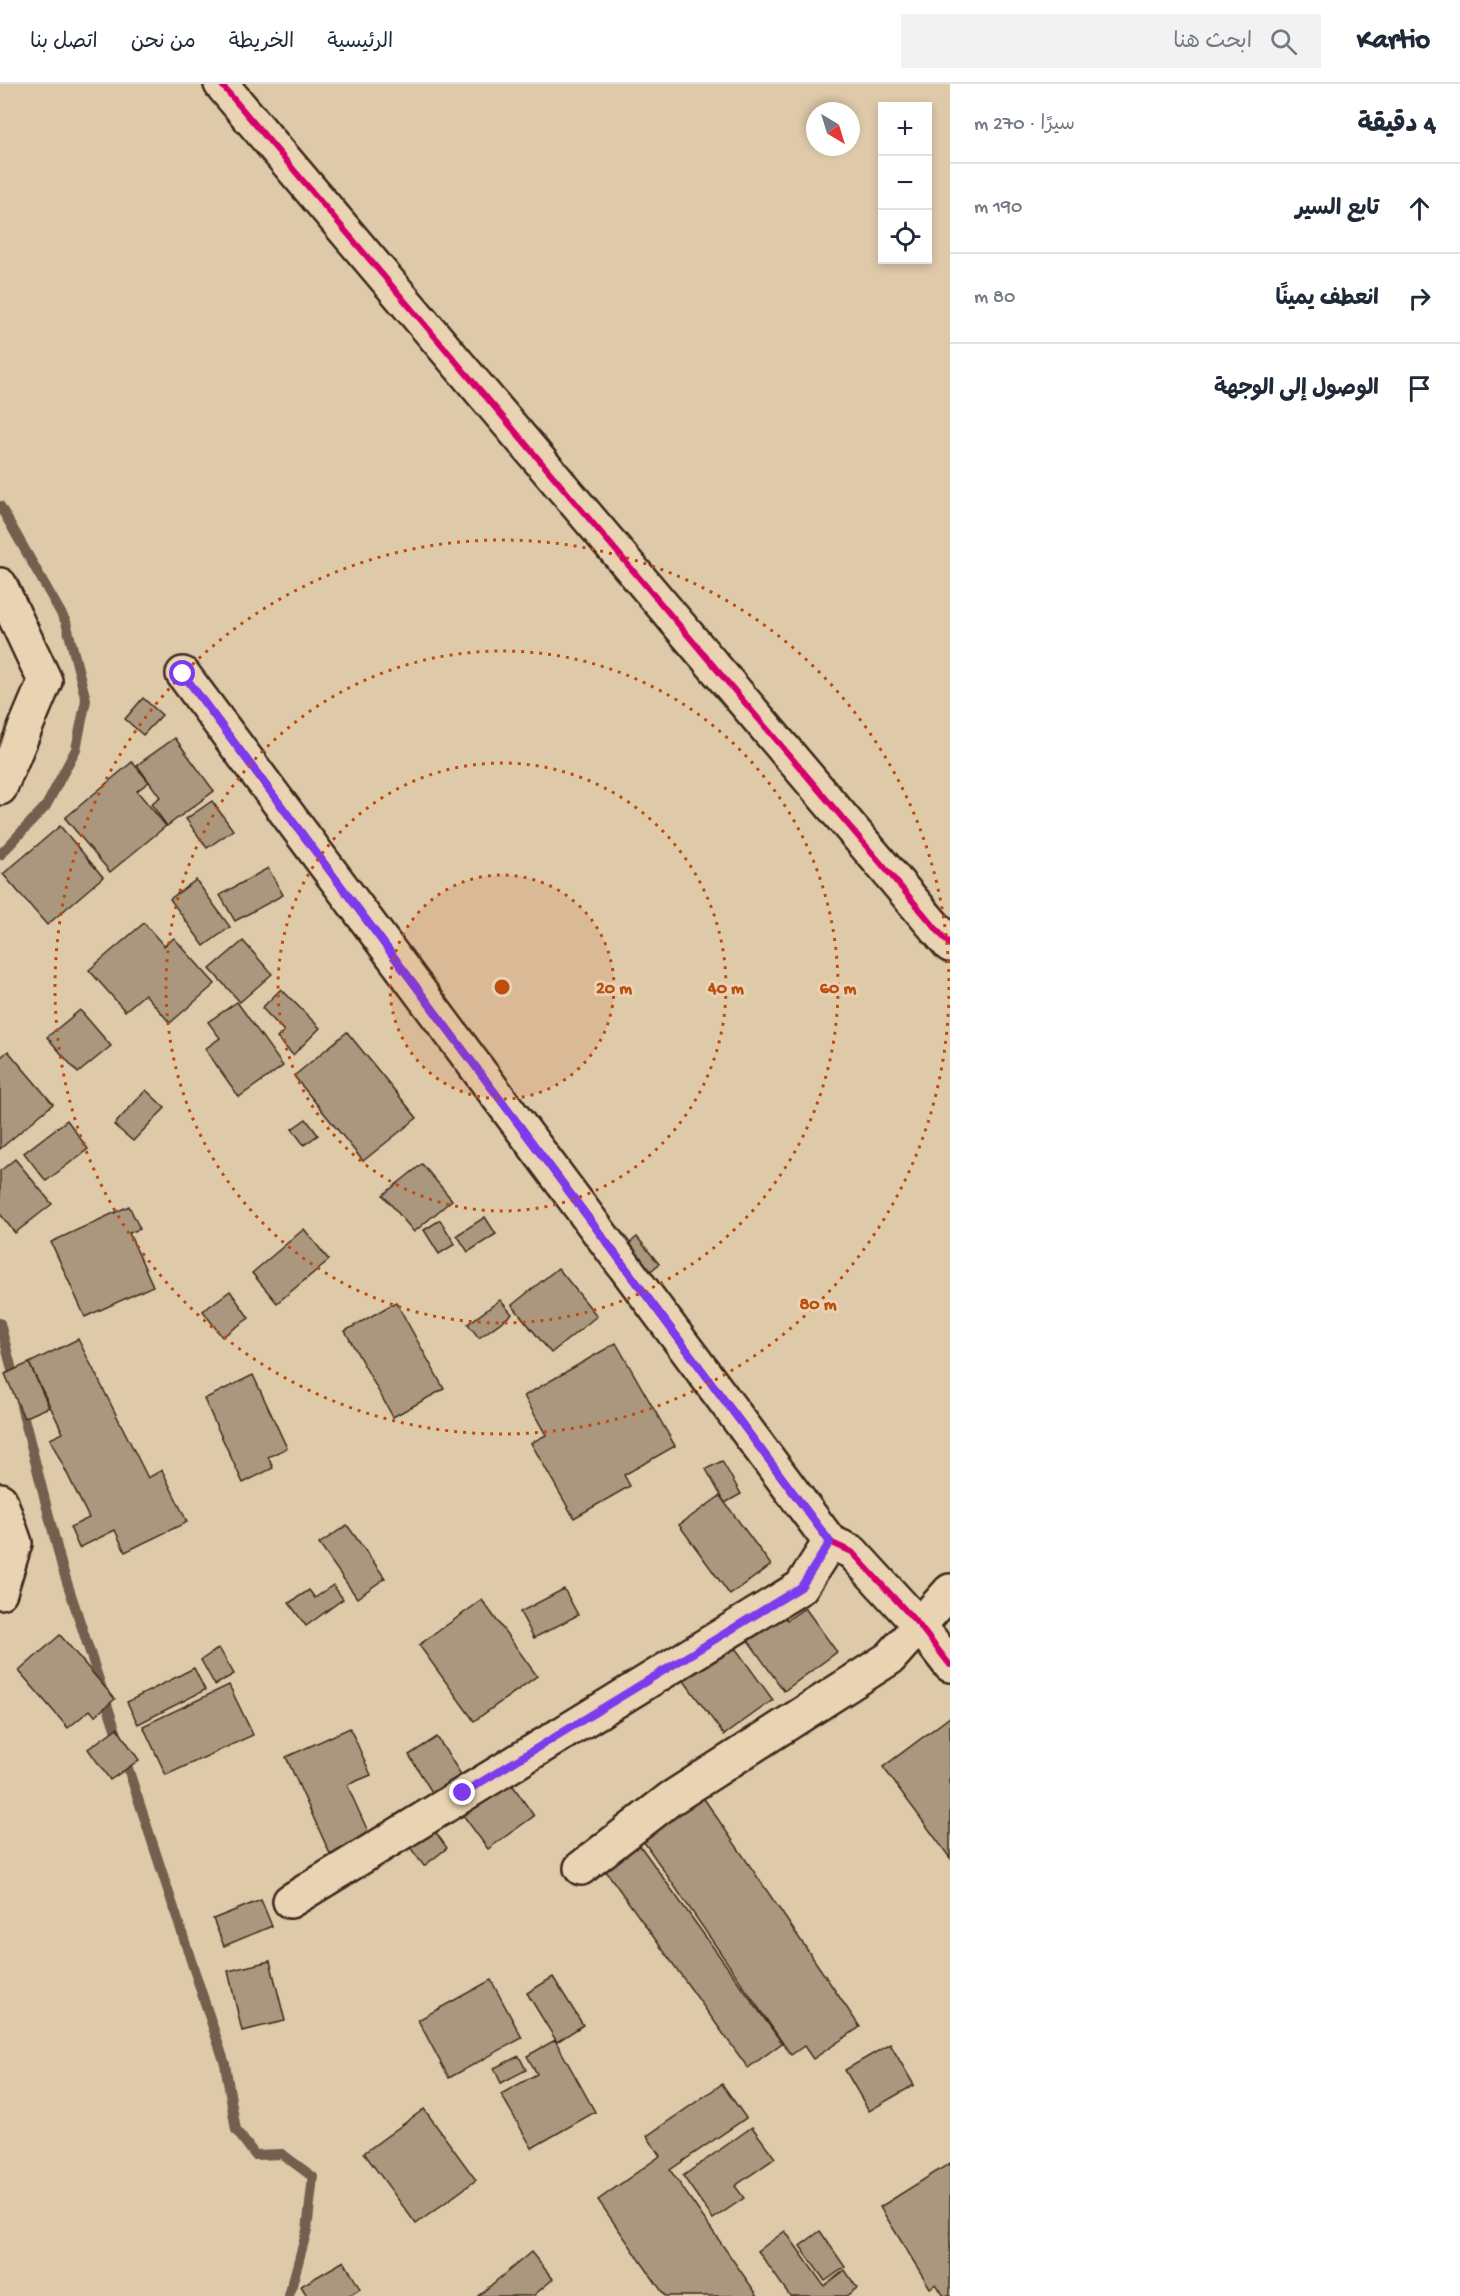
<!DOCTYPE html>
<html lang="ar">
<meta charset="utf-8">
<style>
body{margin:0;font-family:"Gochi Hand","Playpen Sans Arabic",sans-serif;background:#f2f2f3;color:#1f2937;direction:rtl}
.controls{position:absolute;right:18px;top:18px;display:grid;overflow:hidden;border-radius:0px;box-shadow:0 3px 9px #0003}
.controls button{width:54px;height:54px;display:grid;place-items:center;padding:0;border:0;border-bottom:2px solid #e0e1e3;background:#fff;color:#1f2937;font:30px sans-serif}
.compass{position:absolute;left:806px;top:18px;width:54px;height:54px;border-radius:50%;background:#fff;box-shadow:0 3px 9px #0003;rotate:142deg}
.stop{position:absolute;width:18px;height:18px;margin:-14px;border:4px solid #7c3aed;border-radius:50%;background:#fff}
.stop.end{background:#7c3aed;border-color:#fff;box-shadow:0 2px 6px #0008}
.list{margin:0;padding:0;list-style:none}
h2{display:flex;justify-content:space-between;align-items:center;height:78px;margin:0;padding:0 24px;font-size:26px}
h2 small{font-size:20px;font-weight:400;color:#747a83}
.list li{display:grid;grid-template-columns:39px 1fr auto;gap:18px;align-items:center;box-sizing:border-box;height:90px;padding:0 24px;border-top:2px solid #e0e1e3}
.list b{display:block;font-size:22px;white-space:nowrap}
.list em{font-size:20px;font-style:normal;color:#747a83}
.icon{flex:none;width:33px;height:33px;fill:none;stroke:currentColor;stroke-width:2;stroke-linecap:round;stroke-linejoin:round}
.map{position:relative;flex:none;width:950px;height:2212px;overflow:hidden;direction:ltr}
header{display:flex;align-items:center;gap:36px;box-sizing:border-box;height:84px;padding:0 30px;background:#fff;border-bottom:2px solid #e0e1e3}
header strong{font-size:28px}
nav{display:flex;gap:33px;margin-inline-start:auto;font-size:21px}
.search{width:420px;height:54px;background:#f2f2f3;display:flex;align-items:center;gap:15px;box-sizing:border-box;padding:0 21px;border-radius:0px;color:#747a83;font-size:22px}
main{display:flex}
aside{flex:1;background:#fff}
.map>svg:first-child{display:block}
</style>
<header>
<strong>Kartio</strong>
<div class="search"><svg class="icon" aria-label="search" viewBox="0 0 24 24"><circle cx="10" cy="10" r="6"/><path d="M15 15l6 6"/></svg>ابحث هنا</div>
<nav><a>الرئيسية</a><a>الخريطة</a><a>من نحن</a><a>اتصل بنا</a></nav>
</header>
<main>
<aside>
<h2>4 دقيقة<small>سيرًا · 270 m</small></h2>
<ul class="list">
<li><svg class="icon" aria-label="ahead" viewBox="0 0 24 24"><path d="M12 20V5M6 11l6-6 6 6"/></svg><div><b>تابع السير</b></div><em>190 m</em></li>
<li><svg class="icon" aria-label="right" viewBox="0 0 24 24"><path d="M7 20v-9h11M14 6l5 5-5 5"/></svg><div><b>انعطف يمينًا</b></div><em>80 m</em></li>
<li><svg class="icon" aria-label="arrive" viewBox="0 0 24 24"><path d="M6 21V4h12l-3 4 3 4H6"/></svg><div><b>الوصول إلى الوجهة</b></div></li>
</ul>
</aside>
<div class="map">
<svg width="950" height="2212" viewBox="0 0 950 2212">
<rect width="100%" height="100%" fill="#dec9a9"/>
<filter id="ink" filterUnits="userSpaceOnUse"><feTurbulence type="fractalNoise" baseFrequency=".0167" numOctaves="2"/><feDisplacementMap in="SourceGraphic" scale="12" xChannelSelector="R" yChannelSelector="G"/><feConvolveMatrix kernelMatrix="1 2 1 2 8 2 1 2 1" color-interpolation-filters="sRGB"/></filter>
<g filter="url(#ink)">
<g fill="none" stroke-linecap="round" stroke-linejoin="round">
<!-- stream -->
<g stroke="#725f4d" stroke-width="10">
<polyline points="0,422 66,538 86,616 76,665 46,722 0,771"/>
<polyline points="0,1239 15,1298"/>
<polyline points="21,1322 62,1483 225,1980 236,2046 255,2071 282,2070 313,2093 307,2146 289,2212"/>
</g>
</g>
<!-- building -->
<g fill="#ab977e" stroke="#3b2a1e" stroke-width="1.5">
<polygon points="143,614 162,631 143,651 125,635"/>
<polygon points="175,654 214,707 167,742 151,720 160,713 137,681"/>
<polygon points="132,678 149,698 137,707 166,742 110,788 65,734"/>
<polygon points="212,717 233,746 207,764 186,735"/>
<polygon points="60,742 103,793 47,841 3,790"/>
<polygon points="268,784 283,811 235,837 220,811"/>
<polygon points="196,796 230,843 204,862 170,815"/>
<polygon points="144,839 164,862 174,854 215,900 170,939 145,910 125,927 89,886"/>
<polygon points="243,857 272,890 240,918 210,885"/>
<polygon points="281,905 320,944 293,971 277,954 284,947 262,924"/>
<polygon points="237,918 283,982 239,1013 205,965 220,954 208,938"/>
<polygon points="80,926 111,962 78,989 47,953"/>
<polygon points="347,948 417,1034 363,1077 294,992"/>
<polygon points="8,967 53,1020 0,1065 0,974"/>
<polygon points="146,1006 165,1024 133,1057 114,1041"/>
<polygon points="306,1035 318,1051 304,1061 292,1045"/>
<polygon points="67,1036 88,1065 46,1097 24,1069"/>
<polygon points="15,1075 52,1120 15,1149 0,1130 0,1087"/>
<polygon points="422,1080 452,1116 414,1148 383,1111"/>
<polygon points="129,1122 140,1145 129,1149 153,1202 85,1233 51,1158"/>
<polygon points="485,1133 496,1150 468,1168 457,1151"/>
<polygon points="440,1136 455,1160 439,1170 424,1146"/>
<polygon points="304,1145 329,1176 277,1219 252,1189"/>
<polygon points="637,1153 659,1180 631,1204 609,1176"/>
<polygon points="558,1184 597,1232 551,1269 512,1221"/>
<polygon points="230,1207 249,1234 222,1253 203,1227"/>
<polygon points="500,1216 512,1230 479,1254 468,1240"/>
<polygon points="396,1218 444,1305 393,1333 345,1247"/>
<polygon points="78,1255 148,1394 162,1386 187,1438 125,1468 115,1446 79,1464 70,1443 89,1434 50,1355 63,1349 29,1279"/>
<polygon points="616,1259 675,1362 624,1391 630,1402 574,1434 531,1359 546,1351 524,1312"/>
<polygon points="29,1279 49,1323 24,1334 5,1290"/>
<polygon points="253,1291 287,1364 268,1373 273,1384 243,1399 204,1315"/>
<polygon points="722,1377 741,1410 725,1419 706,1385"/>
<polygon points="720,1412 771,1481 730,1511 679,1441"/>
<polygon points="347,1441 385,1494 357,1514 319,1460"/>
<polygon points="333,1501 343,1515 306,1542 289,1519 309,1506 315,1514"/>
<polygon points="564,1505 578,1531 534,1554 520,1528"/>
<polygon points="482,1516 537,1592 474,1637 419,1561"/>
<polygon points="805,1524 837,1568 784,1607 747,1555 782,1530 787,1536"/>
<polygon points="60,1551 115,1615 95,1632 90,1626 68,1644 19,1587"/>
<polygon points="730,1557 773,1616 724,1651 681,1593"/>
<polygon points="219,1564 234,1590 215,1601 201,1576"/>
<polygon points="194,1584 205,1606 138,1640 127,1618"/>
<polygon points="229,1601 253,1651 166,1691 143,1642"/>
<polygon points="950,1633 950,1774 883,1683"/>
<polygon points="117,1644 139,1676 110,1696 88,1665"/>
<polygon points="350,1644 371,1691 347,1701 371,1754 331,1772 286,1673"/>
<polygon points="437,1653 467,1700 438,1718 409,1671"/>
<polygon points="504,1689 534,1732 488,1765 457,1723"/>
<polygon points="696,1703 860,1943 813,1975 804,1962 791,1971 635,1745"/>
<polygon points="427,1736 447,1764 424,1782 403,1754"/>
<polygon points="638,1759 782,1959 748,1984 603,1783"/>
<polygon points="261,1816 272,1842 224,1862 213,1835"/>
<polygon points="270,1877 285,1937 242,1947 228,1887"/>
<polygon points="553,1893 583,1941 557,1958 527,1909"/>
<polygon points="491,1896 522,1954 449,1994 418,1936"/>
<polygon points="555,1956 595,2028 532,2064 501,2010 537,1990 527,1972"/>
<polygon points="890,1960 914,2001 869,2027 845,1986"/>
<polygon points="519,1972 526,1986 501,1999 494,1984"/>
<polygon points="722,2000 746,2034 670,2086 758,2212 665,2212 598,2116 660,2072 647,2052"/>
<polygon points="424,2025 476,2096 416,2140 364,2069"/>
<polygon points="752,2043 775,2074 735,2102 744,2114 713,2135 683,2092"/>
<polygon points="950,2079 950,2212 944,2212 936,2200 930,2204 880,2123"/>
<polygon points="785,2147 824,2202 845,2186 857,2204 846,2212 790,2212 758,2167"/>
<polygon points="820,2147 845,2183 825,2197 800,2162"/>
<polygon points="531,2168 553,2195 533,2212 478,2212"/>
<polygon points="344,2177 360,2205 349,2212 307,2212 301,2202"/>
</g>
<g fill="none" stroke-linecap="round" stroke-linejoin="round">
<defs>
<g id="minor">
<polyline points="221,0 950,861"/>
<polyline points="183,590 830,1458 852,1468 919,1541 950,1581"/>
<polyline points="581,1784 670,1715 890,1574 950,1507"/>
<polyline points="290,1817 801,1503 830,1458"/>
</g>
<g id="tertiary">
<polyline points="0,501 45,597 0,704"/>
<polyline points="0,1416 15,1459 0,1508"/>
</g>
</defs>
<!-- minor casing -->
<use href="#minor" stroke="#3b2a1e" stroke-width="38"/>
<!-- tertiary casing -->
<use href="#tertiary" stroke="#3b2a1e" stroke-width="38"/>
<!-- minor -->
<use href="#minor" stroke="#e9d3b2" stroke-width="33"/>
<!-- tertiary -->
<use href="#tertiary" stroke="#e9d3b2" stroke-width="33"/>
<defs>
<g id="cycleway">
<polyline points="221,0 950,861"/>
<polyline points="183,590 830,1458 852,1468 919,1541 950,1581"/>
</g>
</defs>
<!-- cycleway casing -->
<use href="#cycleway" stroke="#e9d3b2" stroke-width="10"/>
<!-- cycleway -->
<use href="#cycleway" stroke="#d6006c" stroke-width="6"/>
</g>
</g>
<g fill="none" stroke-linecap="round" stroke-linejoin="round" filter="url(#ink)">
<!-- route -->
<polyline stroke="#7c3aed" stroke-width="8" points="183,590 830,1458 801,1503 463,1709"/>
</g>
<!-- distance rings -->
<circle cx="502" cy="903" r="112" fill="#bd4d10" fill-opacity=".12"/>
<g fill="none" stroke="#bd4d10" stroke-width="3" stroke-dasharray="3 6">
<circle cx="502" cy="903" r="112"/>
<circle cx="502" cy="903" r="224"/>
<circle cx="502" cy="903" r="336"/>
<circle cx="502" cy="903" r="447"/>
</g>
<circle cx="502" cy="903" r="9" fill="#bd4d10" stroke="#e9d3b2" stroke-width="3"/>
<g font-size="18" text-anchor="middle" font-weight="bold" fill="#bd4d10" stroke="#e9d3b2" stroke-width="6" stroke-linejoin="round" paint-order="stroke">
<text x="614" y="909">20 m</text>
<text x="726" y="909">40 m</text>
<text x="838" y="909">60 m</text>
<text x="818" y="1225">80 m</text>
</g>
</svg>
<div class="controls">
<button>+</button>
<button>−</button>
<button><svg class="icon" aria-label="locate" viewBox="0 0 24 24"><circle cx="12" cy="12" r="6"/><path d="M12 2v4M12 18v4M2 12h4M18 12h4"/></svg></button>
</div>
<svg class="compass" viewBox="-18 -18 36 36"><path d="M0-13l5 13h-10z" fill="#e53935"/><path d="M0 13l5-13h-10z" fill="#747a83"/></svg>
<div class="stop" style="left:183px;top:590px"></div>
<div class="stop end" style="left:463px;top:1709px"></div>
</div>
</main>
